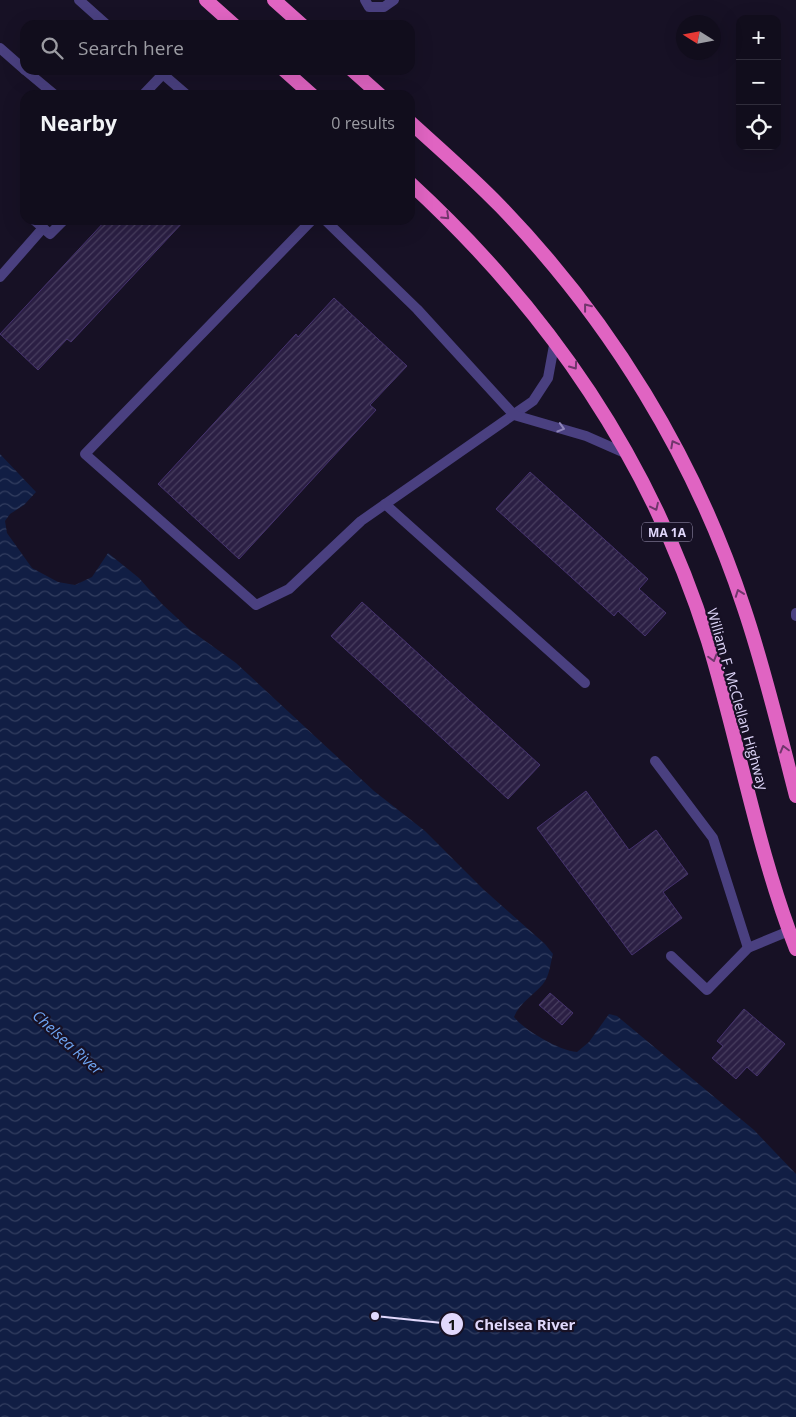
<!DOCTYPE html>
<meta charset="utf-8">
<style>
body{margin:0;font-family:"Open Sans",sans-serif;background:#1e1b29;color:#f1f3f6}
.controls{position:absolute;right:15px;top:15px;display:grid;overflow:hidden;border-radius:10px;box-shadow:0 5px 20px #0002}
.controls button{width:45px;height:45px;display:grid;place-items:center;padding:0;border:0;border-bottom:1px solid #302d3b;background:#110d1c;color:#f1f3f6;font:25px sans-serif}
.compass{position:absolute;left:676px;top:15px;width:45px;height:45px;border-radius:50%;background:#110d1c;box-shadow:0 5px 20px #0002;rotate:281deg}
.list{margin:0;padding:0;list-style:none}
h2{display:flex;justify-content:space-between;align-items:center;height:65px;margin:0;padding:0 20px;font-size:21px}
h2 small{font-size:16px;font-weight:400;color:#9c9ca3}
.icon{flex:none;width:28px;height:28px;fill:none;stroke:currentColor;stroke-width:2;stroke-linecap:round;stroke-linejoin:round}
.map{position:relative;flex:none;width:796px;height:1417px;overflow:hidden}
.search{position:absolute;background:#110d1c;box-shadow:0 5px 20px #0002;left:20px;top:20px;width:395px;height:55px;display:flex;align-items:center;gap:12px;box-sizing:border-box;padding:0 18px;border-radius:15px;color:#9c9ca3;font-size:19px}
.panel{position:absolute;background:#110d1c;box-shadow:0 5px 20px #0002;left:20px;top:90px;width:395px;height:135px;border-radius:15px}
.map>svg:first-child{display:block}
</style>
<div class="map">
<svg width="796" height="1417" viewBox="0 0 796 1417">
<defs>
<pattern id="water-waves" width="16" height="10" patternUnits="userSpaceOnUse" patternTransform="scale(1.25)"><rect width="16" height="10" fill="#111e44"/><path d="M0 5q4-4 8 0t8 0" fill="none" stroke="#333e60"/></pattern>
<pattern id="building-hatch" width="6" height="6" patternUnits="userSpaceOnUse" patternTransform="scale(1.25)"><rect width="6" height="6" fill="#2b1f44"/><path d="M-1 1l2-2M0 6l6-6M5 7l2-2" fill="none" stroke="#493f60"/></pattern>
</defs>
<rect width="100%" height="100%" fill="#171125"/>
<!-- water -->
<path fill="url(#water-waves)" d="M 0,454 L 36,492 L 24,505 L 10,514 L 5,521 L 7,533 L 32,568 L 58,582 L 75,585 L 92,577 L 108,553 L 139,578 L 162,604 L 190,630 L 236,663 L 374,791 L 425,831 L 483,889 L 545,944 L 553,954 C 550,964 550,975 543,984 C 533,996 520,1002 514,1017 C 524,1030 560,1051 577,1052 L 589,1042 L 609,1014 L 617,1016 L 754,1130 L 796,1174 L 796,1417 L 0,1417 Z"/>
<!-- building -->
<g fill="url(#building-hatch)" stroke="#46336e">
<polygon points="106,220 185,220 71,342 67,339 38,370 0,334"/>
<polygon points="334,298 407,366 370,405 376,410 239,559 158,484 296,334 298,337"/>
<polygon points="530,472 648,579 639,589 666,613 645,636 618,611 614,616 496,509"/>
<polygon points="362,602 540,765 508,799 331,636"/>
<polygon points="586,791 629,850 656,830 688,874 663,892 682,918 632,955 537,828"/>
<polygon points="550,993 573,1013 562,1025 539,1005"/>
<polygon points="744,1009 785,1044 757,1076 747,1067 736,1079 712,1058 723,1046 717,1041"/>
</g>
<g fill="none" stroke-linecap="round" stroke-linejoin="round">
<!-- service -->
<g stroke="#4a4080" stroke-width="10">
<polyline points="79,0 107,25"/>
<polyline points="365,0 369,7 384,7 394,0"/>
<polyline points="0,48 25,70"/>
<polyline points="25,70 55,95"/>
<polyline points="158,70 187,95"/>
<polyline points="143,95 163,74"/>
<polyline points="34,220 50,234 64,220"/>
<polyline points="312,220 85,454 256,605 289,589 361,521 533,401 548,378 555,340"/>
<polyline points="325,220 417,309 514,415 586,436 627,454"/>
<polyline points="0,277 43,228"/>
<polyline points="385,504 585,683"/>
<polyline points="796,613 796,616"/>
<polyline points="655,761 713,838 748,948"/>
<polyline points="671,956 707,990 748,948 789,931"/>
</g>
<!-- trunk -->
<g stroke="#e064c2" stroke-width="14">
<polyline points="206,0 234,25"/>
<polyline points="274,0 302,25"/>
<polyline points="284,70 312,95"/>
<polyline points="352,70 380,95"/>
<path d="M 410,122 C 441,150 472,177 500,206 C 610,320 695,458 744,608 C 765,670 780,734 796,796"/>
<path d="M 410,183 C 549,311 651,460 708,641 C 739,743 757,849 796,949"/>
</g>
</g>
<!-- one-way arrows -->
<defs><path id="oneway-chevron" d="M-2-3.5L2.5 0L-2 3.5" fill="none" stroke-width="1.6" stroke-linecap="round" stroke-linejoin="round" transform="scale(1.25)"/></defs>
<g stroke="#71366c">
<use href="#oneway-chevron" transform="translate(446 216) rotate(44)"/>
<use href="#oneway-chevron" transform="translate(587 307) rotate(-128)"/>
<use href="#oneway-chevron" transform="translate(574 366) rotate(55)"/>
<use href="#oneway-chevron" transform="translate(674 444) rotate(-118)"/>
<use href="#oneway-chevron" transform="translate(655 507) rotate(65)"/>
<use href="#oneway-chevron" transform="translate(739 593) rotate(-110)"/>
<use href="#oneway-chevron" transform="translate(713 658) rotate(74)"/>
<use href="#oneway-chevron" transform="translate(784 749) rotate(-105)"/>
</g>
<use stroke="#8e84b8" href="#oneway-chevron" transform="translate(561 428) rotate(16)"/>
<g text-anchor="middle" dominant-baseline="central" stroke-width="4.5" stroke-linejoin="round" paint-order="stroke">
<!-- shield labels -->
<rect fill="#171125" stroke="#a49cbc" stroke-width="1" x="642" y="522.5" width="50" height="19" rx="4"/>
<g font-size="12" font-weight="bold" fill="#e1d8fc">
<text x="667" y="532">MA 1A</text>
</g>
<!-- street labels -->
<g font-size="14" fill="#e1d8fc" stroke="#171125">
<text transform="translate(738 699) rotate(74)">William F. McClellan Highway</text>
</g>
<!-- water labels -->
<g font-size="15" font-style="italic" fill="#6fa5f3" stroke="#171125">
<text transform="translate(68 1042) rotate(42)">Chelsea River</text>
</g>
</g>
<!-- callouts -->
<path fill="none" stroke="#e1d8fc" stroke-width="2" d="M375 1316L452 1324"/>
<g fill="#e1d8fc" stroke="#171125" stroke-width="2">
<circle cx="375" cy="1316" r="5"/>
<circle cx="452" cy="1324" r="12"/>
</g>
<g font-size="15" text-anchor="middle" font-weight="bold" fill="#111">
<text x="452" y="1330">1</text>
</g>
<g font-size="15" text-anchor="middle" font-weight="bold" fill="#e1d8fc" stroke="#171125" stroke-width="4.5" stroke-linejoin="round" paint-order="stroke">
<text x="525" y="1330">Chelsea River</text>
</g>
</svg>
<div class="controls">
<button>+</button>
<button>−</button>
<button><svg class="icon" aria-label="locate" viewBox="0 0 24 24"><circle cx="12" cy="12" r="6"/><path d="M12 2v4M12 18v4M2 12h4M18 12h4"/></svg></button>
</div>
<svg class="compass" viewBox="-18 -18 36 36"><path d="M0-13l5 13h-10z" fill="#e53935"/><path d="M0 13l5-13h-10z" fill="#9c9ca3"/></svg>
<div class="search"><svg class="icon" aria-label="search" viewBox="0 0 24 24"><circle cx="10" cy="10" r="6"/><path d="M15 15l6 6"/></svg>Search here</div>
<section class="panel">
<h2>Nearby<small>0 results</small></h2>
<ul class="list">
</ul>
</section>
</div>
